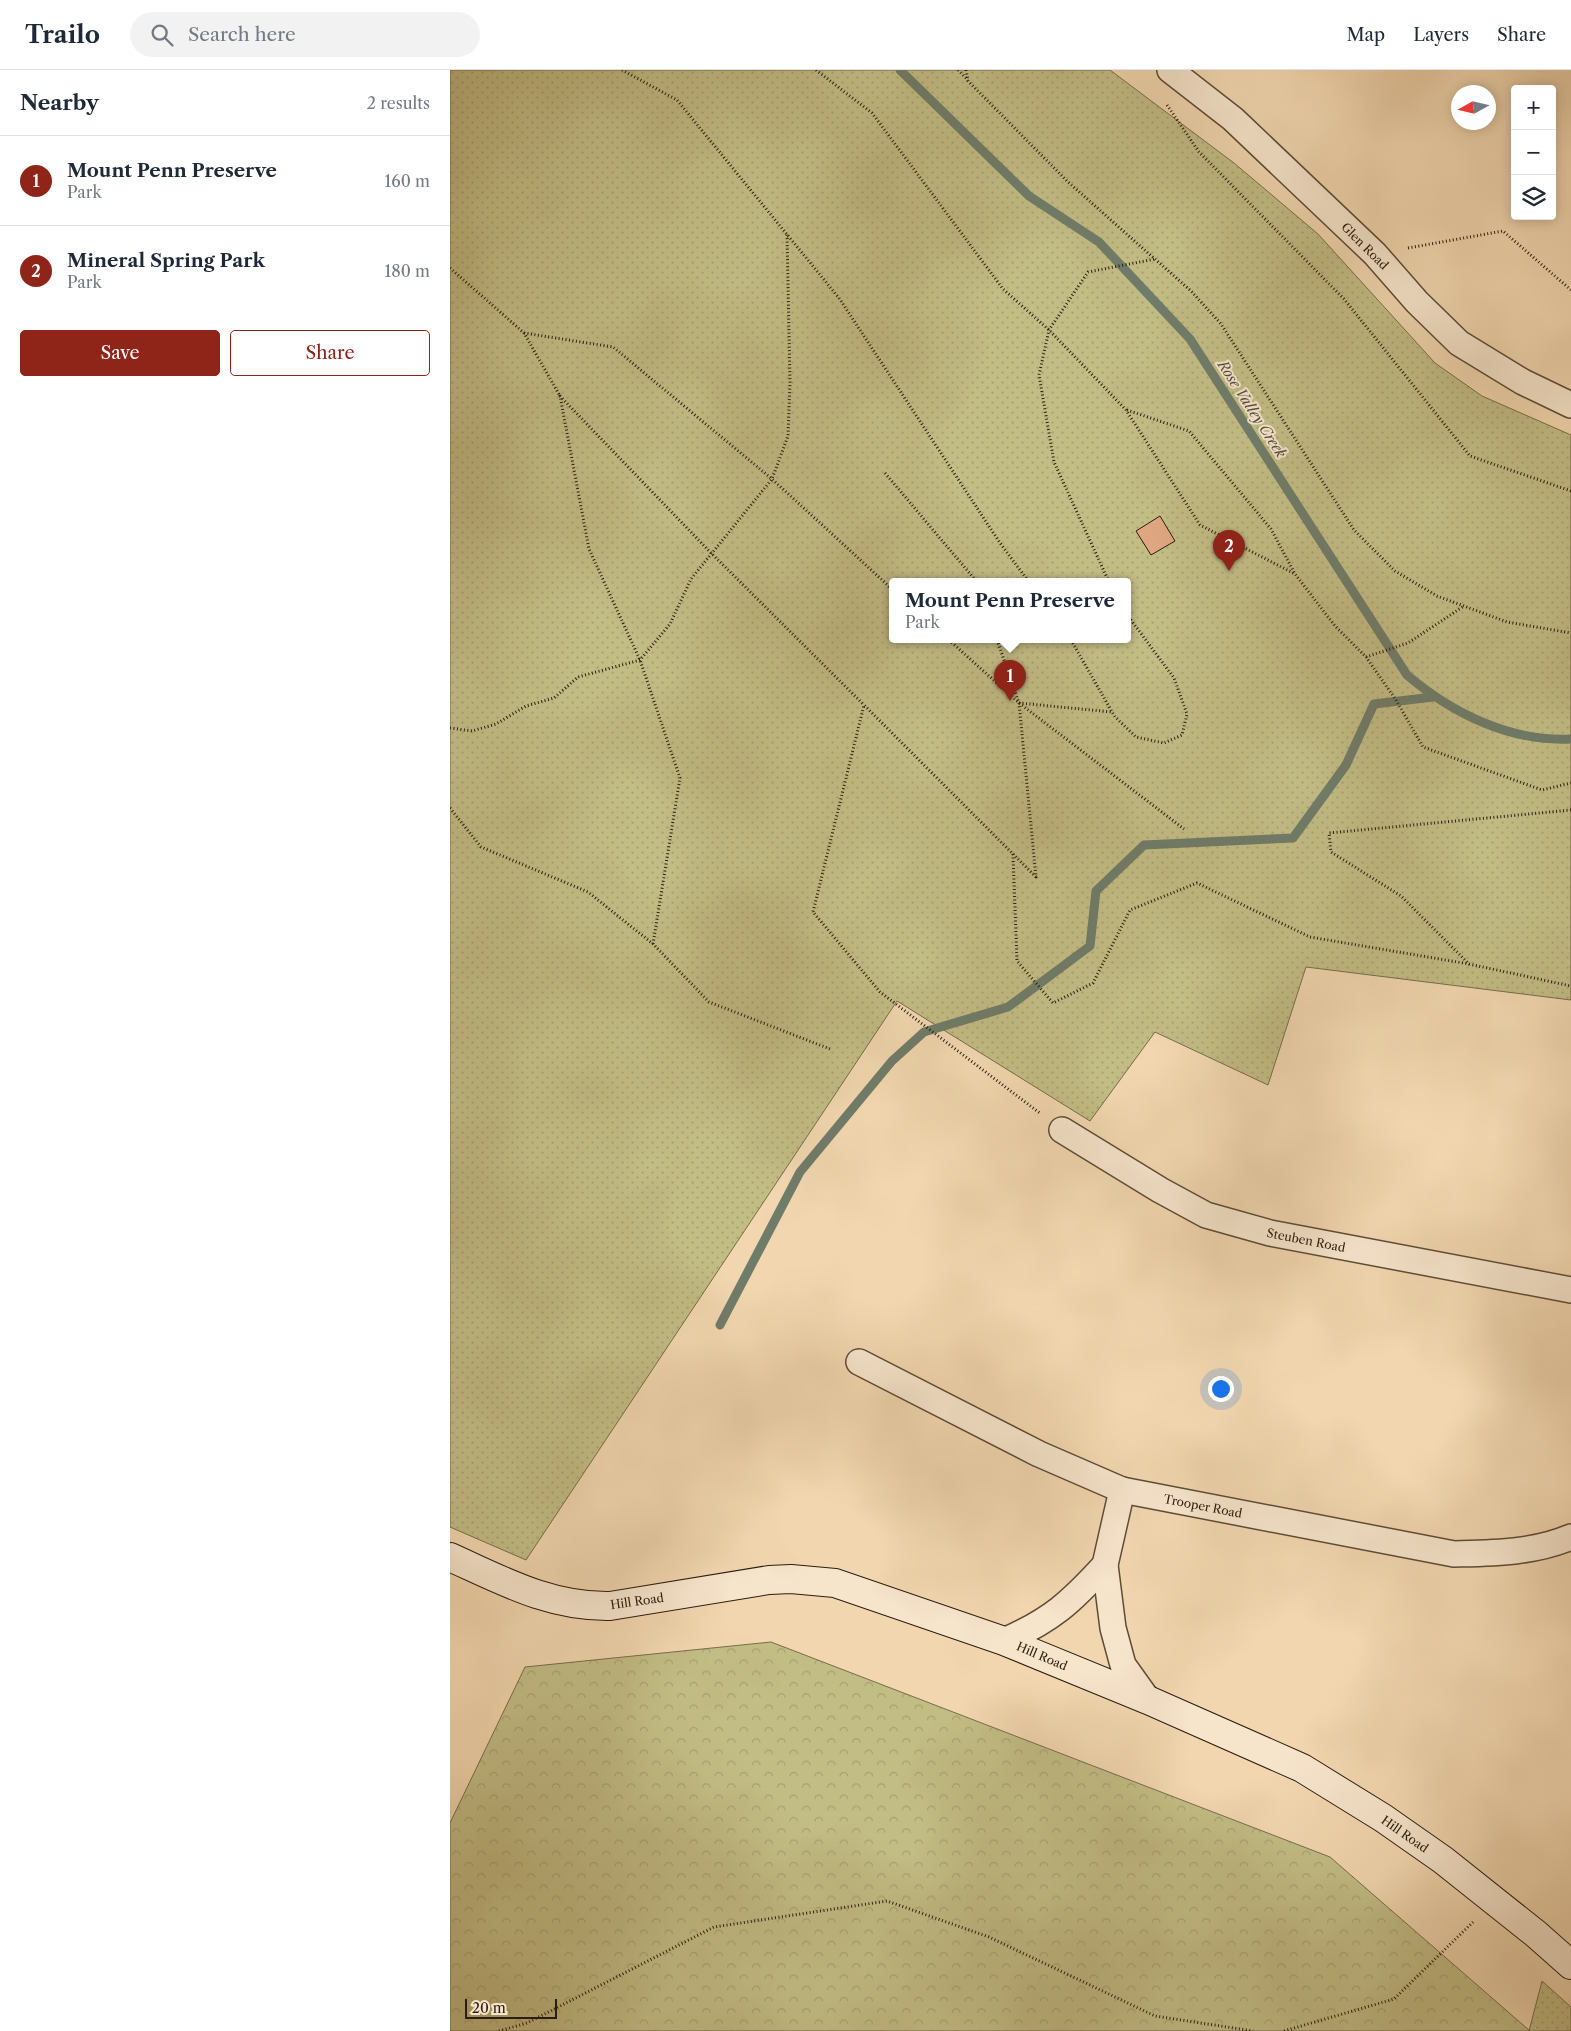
<!DOCTYPE html>
<meta charset="utf-8">
<style>
body{margin:0;font-family:"Libre Caslon Text",serif;background:#f2f2f3;color:#1f2937}
.controls{position:absolute;right:15px;top:15px;display:grid;overflow:hidden;border-radius:5px;box-shadow:0 2px 12px #0003}
.controls button{width:45px;height:45px;display:grid;place-items:center;padding:0;border:0;border-bottom:1px solid #e0e1e3;background:#fff;color:#1f2937;font:25px sans-serif}
.compass{position:absolute;left:1001px;top:15px;width:45px;height:45px;border-radius:50%;background:#fff;box-shadow:0 2px 12px #0003;rotate:262deg}
.scale{position:absolute;left:15px;bottom:12px;width:92px;box-sizing:border-box;padding-left:5px;border:2px solid #2c1e0e;border-top:0;font-size:14px;line-height:18px;white-space:nowrap;color:#2c1e0e;-webkit-text-stroke:4px #f6e4cb;paint-order:stroke}
.you{position:absolute;left:770px;top:1318px;width:18px;height:18px;margin:-12px;border:4px solid #fff;border-radius:50%;background:#1a73e8;box-shadow:0 0 0 8px #1a73e833}
.badge{display:grid;place-items:center;width:32px;height:32px;border-radius:50%;background:#8f2418;color:#fff;font-size:16px;font-weight:700}
.pin{position:absolute;translate:-50% -41px;filter:drop-shadow(0 1px 2px #0008)}
.pin::after{content:'';position:absolute;top:26px;width:18px;height:15px;background:inherit;clip-path:polygon(0 0,100% 0,50% 100%)}
.popup{position:absolute;left:439px;top:508px;width:242px;height:65px;box-sizing:border-box;display:grid;place-content:center;border-radius:5px;background:#fff;filter:drop-shadow(0 1px 4px #0005);font-size:16px;white-space:nowrap;color:#747a83}
.popup b{font-size:19px;color:#1f2937}
.popup::after{content:'';position:absolute;left:50%;top:100%;margin-left:-10px;border:10px solid transparent;border-top-color:#fff}
.list{margin:0;padding:0;list-style:none}
h2{display:flex;justify-content:space-between;align-items:center;height:65px;margin:0;padding:0 20px;font-size:21px}
h2 small{font-size:16px;font-weight:400;color:#747a83}
.list li{display:grid;grid-template-columns:32px 1fr auto;gap:15px;align-items:center;box-sizing:border-box;height:90px;padding:0 20px;border-top:1px solid #e0e1e3}
.list b{display:block;font-size:19px;white-space:nowrap}
.list p{margin:0;font-size:16px;white-space:nowrap;color:#747a83}
.list em{font-size:16px;font-style:normal;color:#747a83}
.actions{display:flex;gap:10px;padding:15px 20px}
.actions a{flex:1;padding:11px 0;border:1px solid #8f2418;border-radius:5px;text-align:center;font-size:18px;color:#8f2418}
.actions .main{background:#8f2418;color:#fff}
.icon{flex:none;width:28px;height:28px;fill:none;stroke:currentColor;stroke-width:2;stroke-linecap:round;stroke-linejoin:round}
.map{position:relative;flex:none;width:1121px;height:1961px;overflow:hidden}
header{display:flex;align-items:center;gap:30px;box-sizing:border-box;height:70px;padding:0 25px;background:#fff;border-bottom:1px solid #e0e1e3}
header strong{font-size:24px}
nav{display:flex;gap:28px;margin-inline-start:auto;font-size:18px}
.search{width:350px;height:45px;background:#f2f2f3;display:flex;align-items:center;gap:12px;box-sizing:border-box;padding:0 18px;border-radius:28px;color:#747a83;font-size:19px}
main{display:flex}
aside{flex:1;background:#fff}
.map>svg:first-child{display:block}
</style>
<header>
<strong>Trailo</strong>
<div class="search"><svg class="icon" aria-label="search" viewBox="0 0 24 24"><circle cx="10" cy="10" r="6"/><path d="M15 15l6 6"/></svg>Search here</div>
<nav><a>Map</a><a>Layers</a><a>Share</a></nav>
</header>
<main>
<aside>
<h2>Nearby<small>2 results</small></h2>
<ul class="list">
<li><span class="badge">1</span><div><b>Mount Penn Preserve</b><p>Park</p></div><em>160 m</em></li>
<li><span class="badge">2</span><div><b>Mineral Spring Park</b><p>Park</p></div><em>180 m</em></li>
</ul>
<div class="actions"><a class="main">Save</a><a>Share</a></div>
</aside>
<div class="map">
<svg width="1121" height="1961" viewBox="0 0 1121 1961">
<defs>
<pattern id="grass-dots" width="8" height="8" patternUnits="userSpaceOnUse" patternTransform="scale(1.25)"><rect width="8" height="8" fill="#c2bc85"/><path d="M2 2h.1M6 6h.1" fill="none" stroke="#a7a172" stroke-width="1.8" stroke-linecap="round"/></pattern>
<pattern id="forest-crowns" width="20" height="18" patternUnits="userSpaceOnUse" patternTransform="scale(1.25)"><rect width="20" height="18" fill="#c2bc85"/><path d="M2 6a3 3 0 1 1 6 0M12 15a3 3 0 1 1 6 0" fill="none" stroke="#a7a172"/></pattern>
</defs>
<rect width="100%" height="100%" fill="#f1d6af"/>
<filter id="stains"><feTurbulence type="fractalNoise" baseFrequency=".004" numOctaves="4"/><feColorMatrix values="0 0 0 0 .2 0 0 0 0 .09 0 0 0 0 .02 0 0 0 .5 -.17"/></filter>
<radialGradient id="worn" r=".72"><stop offset=".6" stop-color="#630" stop-opacity="0"/><stop offset="1" stop-color="#630" stop-opacity=".3"/></radialGradient>
<!-- grass -->
<g fill="url(#grass-dots)" stroke="#776d4a" fill-rule="evenodd">
<path d="M 0,0 L 660,0 L 784,93 L 868,164 L 985,293 L 1032,326 L 1121,365 L 1121,930 L 856,897 L 818,1015 L 705,962 L 640,1051 L 447,931 L 76,1490 L 0,1457 ZM 442,512 L 678,512 L 678,570 L 442,570 Z"/>
<polygon points="1092,1911 1121,1937 1121,1961 1079,1961"/>
</g>
<!-- forest -->
<polygon fill="url(#forest-crowns)" stroke="#776d4a" points="321,1572 880,1787 1080,1961 0,1961 0,1753 75,1597"/>
<g fill="none" stroke-linecap="round" stroke-linejoin="round">
<!-- stream -->
<g stroke="#6f7c69" stroke-width="9">
<path d="M 450,0 L 579,126 L 649,172 L 740,269 L 957,605 C 1003,644 1061,672 1121,669"/>
<polyline points="270,1255 350,1102 442,991 474,962 558,937 640,876 646,821 694,775 843,768 896,695 924,634 983,627"/>
</g>
</g>
<!-- building -->
<polygon fill="#dfa781" stroke="#2c1e0e" points="710,446 725,471 701,485 686,461"/>
<g fill="none" stroke-linecap="round" stroke-linejoin="round">
<defs>
<g id="street">
<polyline points="720,0 783,49 925,184 967,232 1009,273 1073,312 1121,335"/>
<polyline points="612,1060 710,1120 756,1145 820,1163 1121,1220"/>
<path d="M 409,1292 L 589,1384 L 672,1420 L 1004,1484 C 1044,1483 1083,1483 1121,1467"/>
<polyline points="672,1420 655,1495 663,1558 673,1595 698,1630"/>
<path d="M 554,1571 C 602,1550 621,1532 655,1495"/>
</g>
<path id="secondary" d="M 0,1487 C 53,1511 100,1537 160,1536 L 319,1510 L 341,1509 L 385,1513 L 554,1571 L 698,1630 L 852,1698 L 933,1748 L 993,1790 L 1086,1864 L 1121,1895"/>
</defs>
<!-- street casing -->
<use href="#street" stroke="#5d4c36" stroke-width="28"/>
<!-- secondary casing -->
<use href="#secondary" stroke="#2c1e0e" stroke-width="30"/>
<!-- path -->
<g stroke="#2c1e0e" stroke-width="3" stroke-dasharray="1 2.5" stroke-linecap="butt">
<polyline points="172,0 227,30 389,228 550,473 579,512"/>
<polyline points="366,0 422,43 553,219 599,260 676,340 750,455 845,504"/>
<polyline points="508,0 518,10"/>
<polyline points="516,0 518,11 618,112 741,221 771,254 904,460 945,501 987,526 1057,552 1121,563"/>
<polyline points="717,35 749,82 894,229 1020,386 1121,421"/>
<polyline points="958,178 1053,161 1121,220"/>
<polyline points="0,198 74,263 110,326"/>
<polyline points="74,263 163,277 322,409 442,519"/>
<polyline points="677,340 739,361 821,459 845,504 885,556 916,587 946,630 973,677 1092,720 1121,713"/>
<polyline points="435,403 527,512"/>
<polyline points="659,512 604,392 589,305 599,260 638,202 705,189"/>
<polyline points="499,570 569,633 734,759"/>
<polyline points="547,570 569,633 586,807 414,635 363,842 430,922 591,1044"/>
<polyline points="621,570 665,647 686,667 714,673 732,665 737,644 724,608 678,546"/>
<polyline points="916,587 958,573 1014,536"/>
<polyline points="569,633 662,642"/>
<polyline points="0,658 22,661 46,654 76,636 104,628 128,607 190,590 220,554 241,509 322,409 338,366 340,313 337,164"/>
<polyline points="0,738 31,777 138,822 203,874 259,932 380,979"/>
<polyline points="1121,740 879,763 881,782 951,826 1019,894 1121,916"/>
<polyline points="563,784 567,891 603,933 643,913 680,840 747,813 860,867 1019,894"/>
<polyline points="203,874 230,708 190,590 139,479 110,326 261,483 414,635"/>
<polyline points="49,1961 77,1953 264,1857 437,1831 539,1867 705,1946 803,1961"/>
<polyline points="834,1961 944,1929 1023,1852"/>
</g>
<!-- street -->
<use href="#street" stroke="#f6e4cb" stroke-width="25"/>
<!-- secondary -->
<use href="#secondary" stroke="#f6e4cb" stroke-width="28"/>
</g>
<g text-anchor="middle" dominant-baseline="central" stroke-width="4" stroke-linejoin="round" paint-order="stroke">
<!-- street labels -->
<g font-size="12" fill="#2c1e0e" stroke="#f6e4cb">
<text transform="translate(915 176) rotate(45)">Glen Road</text>
<text transform="translate(856 1170) rotate(11)">Steuben Road</text>
<text transform="translate(753 1436) rotate(11)">Trooper Road</text>
<text transform="translate(187 1531) rotate(-8)">Hill Road</text>
<text transform="translate(592 1586) rotate(23)">Hill Road</text>
<text transform="translate(955 1764) rotate(35)">Hill Road</text>
</g>
<!-- water labels -->
<g font-size="14" font-style="italic" fill="#4e4d3b" stroke="#f6e4cb">
<text transform="translate(802 339) rotate(57)">Rose Valley Creek</text>
</g>
</g>
<rect width="100%" height="100%" filter="url(#stains)"/>
<rect width="100%" height="100%" fill="url(#worn)"/>
</svg>
<div class="controls">
<button>+</button>
<button>−</button>
<button><svg class="icon" aria-label="layers" viewBox="0 0 24 24"><path d="M12 4l9 5-9 5-9-5zM3 14l9 5 9-5"/></svg></button>
</div>
<svg class="compass" viewBox="-18 -18 36 36"><path d="M0-13l5 13h-10z" fill="#e53935"/><path d="M0 13l5-13h-10z" fill="#747a83"/></svg>
<div class="scale">20 m</div>
<div class="you"></div>
<div class="pin badge" style="left:560px;top:631px">1</div>
<div class="popup"><b>Mount Penn Preserve</b>Park</div>
<div class="pin badge" style="left:779px;top:501px">2</div>
</div>
</main>
